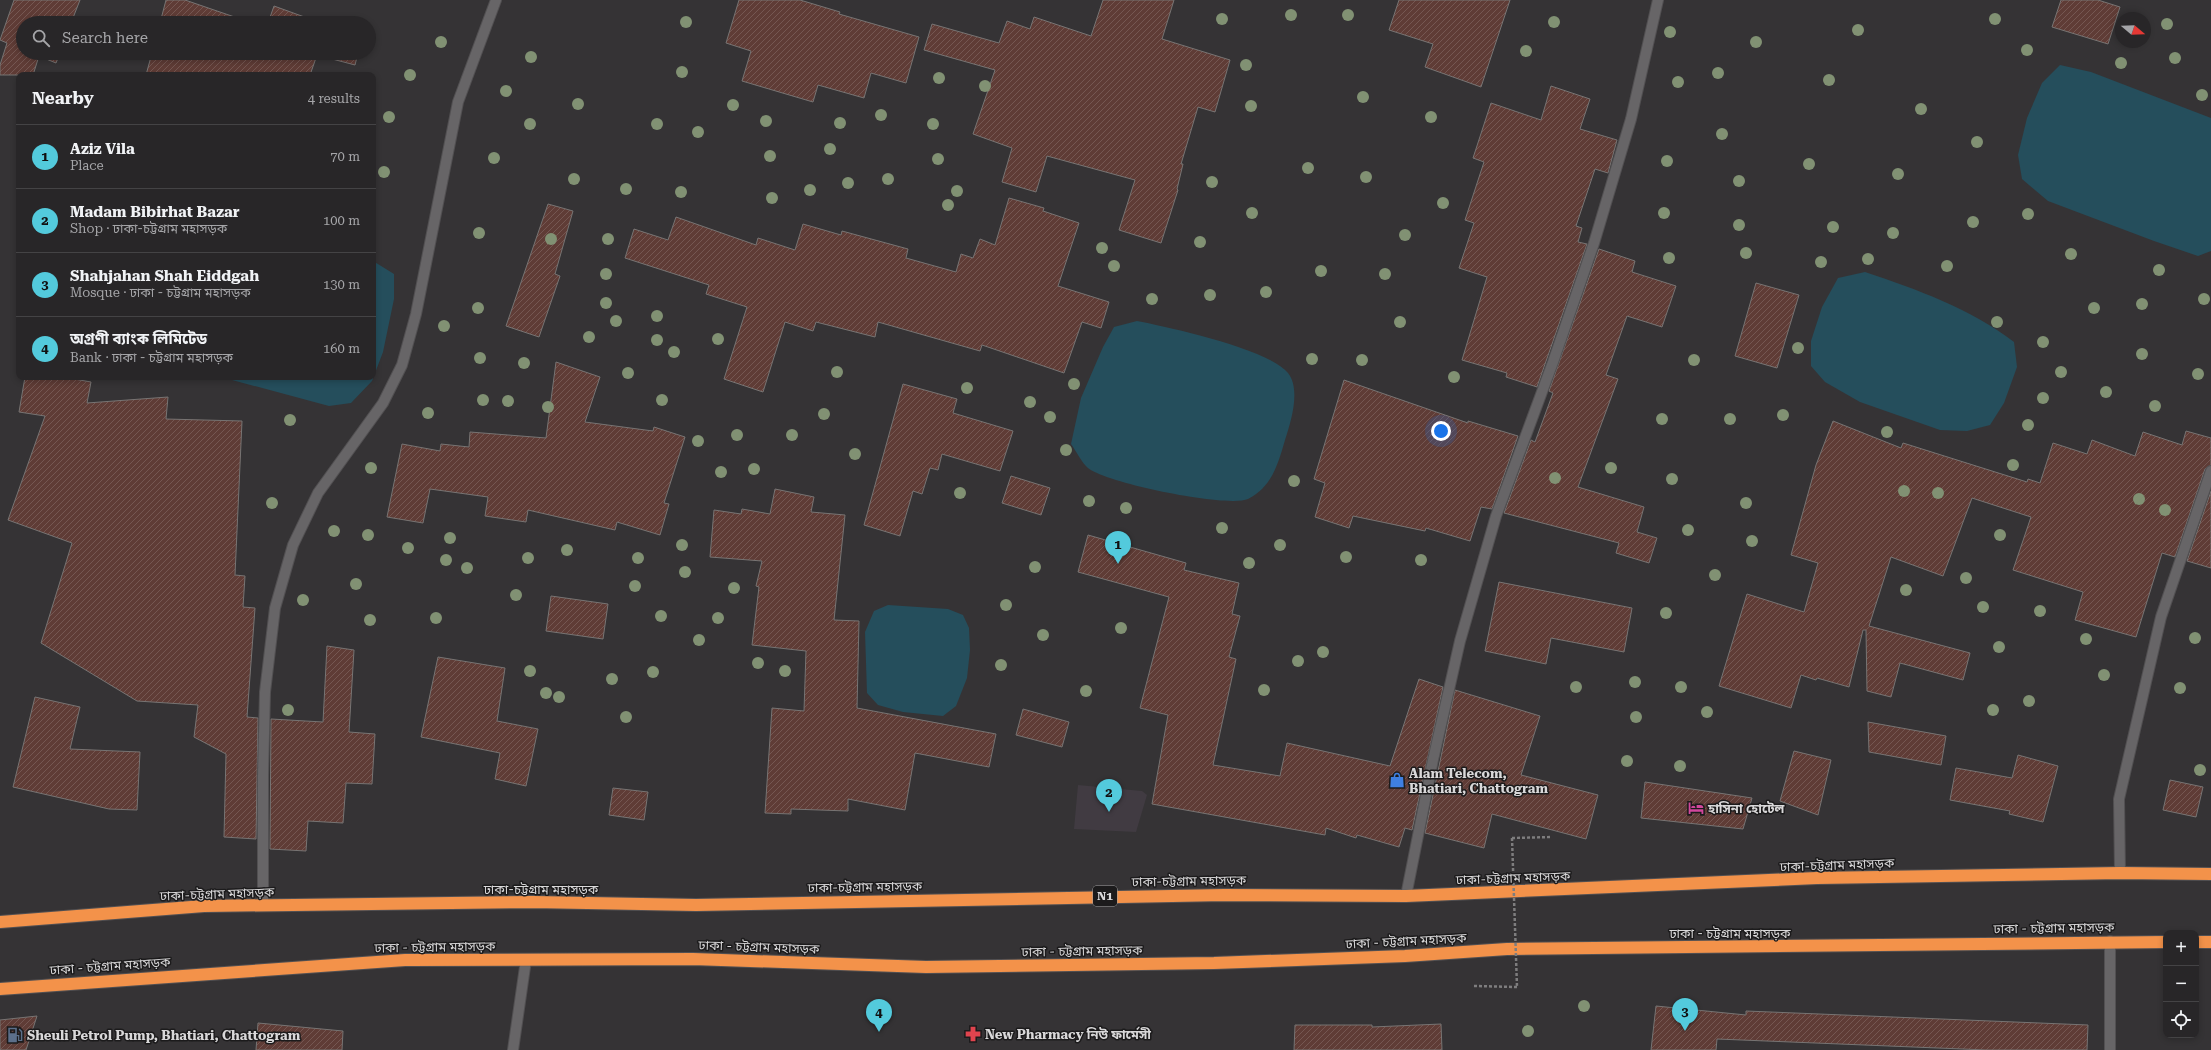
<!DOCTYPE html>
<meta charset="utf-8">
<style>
body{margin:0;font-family:"Roboto Serif","Noto Sans Bengali",serif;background:#343234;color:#f1f3f6}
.controls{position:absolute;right:12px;bottom:12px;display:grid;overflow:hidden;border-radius:8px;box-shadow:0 2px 6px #0003}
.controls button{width:36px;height:36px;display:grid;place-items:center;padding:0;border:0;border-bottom:1px solid #444345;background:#282628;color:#f1f3f6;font:20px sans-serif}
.compass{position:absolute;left:2115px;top:12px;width:36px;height:36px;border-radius:50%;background:#282628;box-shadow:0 2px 6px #0003;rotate:109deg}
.you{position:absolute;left:1441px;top:431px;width:14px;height:14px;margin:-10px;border:3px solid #fff;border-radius:50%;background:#1a73e8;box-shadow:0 0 0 6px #1a73e833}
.badge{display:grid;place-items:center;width:26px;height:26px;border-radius:50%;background:#53cadc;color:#111;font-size:13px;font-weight:700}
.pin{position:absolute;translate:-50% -33px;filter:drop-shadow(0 1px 2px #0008)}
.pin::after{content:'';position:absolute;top:21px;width:14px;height:12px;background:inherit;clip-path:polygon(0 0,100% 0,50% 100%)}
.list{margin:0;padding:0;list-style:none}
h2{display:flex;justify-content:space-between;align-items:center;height:52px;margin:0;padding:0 16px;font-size:17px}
h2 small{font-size:13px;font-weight:400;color:#a5a5a8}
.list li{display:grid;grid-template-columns:26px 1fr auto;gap:12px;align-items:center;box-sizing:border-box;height:64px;padding:0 16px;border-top:1px solid #444345}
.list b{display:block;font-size:15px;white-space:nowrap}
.list p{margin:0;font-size:13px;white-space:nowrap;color:#a5a5a8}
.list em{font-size:13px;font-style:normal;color:#a5a5a8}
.icon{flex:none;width:22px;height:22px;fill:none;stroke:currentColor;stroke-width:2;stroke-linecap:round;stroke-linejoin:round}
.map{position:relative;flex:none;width:2211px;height:1050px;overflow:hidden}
.search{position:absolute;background:#282628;box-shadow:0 2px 6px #0003;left:16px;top:16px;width:360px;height:44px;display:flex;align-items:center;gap:10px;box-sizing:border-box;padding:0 14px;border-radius:22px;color:#a5a5a8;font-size:15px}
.panel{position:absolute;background:#282628;box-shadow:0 2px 6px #0003;left:16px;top:72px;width:360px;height:308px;border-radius:8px}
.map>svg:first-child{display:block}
</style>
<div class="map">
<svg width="2211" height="1050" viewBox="0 0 2211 1050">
<defs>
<pattern id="building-hatch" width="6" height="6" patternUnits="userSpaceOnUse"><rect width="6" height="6" fill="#5f3c36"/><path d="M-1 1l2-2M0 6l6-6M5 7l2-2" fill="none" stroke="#755752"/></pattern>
</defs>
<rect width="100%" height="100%" fill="#353335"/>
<!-- built -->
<polygon fill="#413b42" points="1078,785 1142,791 1147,795 1136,832 1074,829"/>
<!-- water -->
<g fill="#254e5c">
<polygon points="2060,65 2091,72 2211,118 2211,251 2198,256 2154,241 2048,201 2022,179 2018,155 2027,118 2042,83"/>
<polygon points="373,261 394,274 394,299 383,352 372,381 351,403 329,406 221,377 373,377"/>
<path d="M 1865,272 C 1916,289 1971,309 2014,342 L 2017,367 L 2004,403 L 1990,425 L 1967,431 L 1940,430 L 1860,402 L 1825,382 L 1811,366 L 1811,341 L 1822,307 L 1838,278 Z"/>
<path d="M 1137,321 C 1168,327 1269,349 1288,373 C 1301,389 1291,422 1285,440 C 1278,464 1272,487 1248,499 C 1227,508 1106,483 1088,468 C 1082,463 1076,451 1071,444 L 1081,398 L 1103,347 L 1114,327 Z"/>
<polygon points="888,605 948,609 963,615 969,628 970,650 967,678 956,706 943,716 903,712 878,705 867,693 865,632 874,611"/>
</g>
<!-- building -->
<g fill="url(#building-hatch)" stroke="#777473">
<polygon points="14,0 80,0 71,23 23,23 23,53 60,53 56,63 39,56 33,75 0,75 0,65 7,43 0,40"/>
<polygon points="166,0 185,0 252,23 160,23"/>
<polygon points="739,0 800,0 840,12 839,14 919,37 906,83 871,73 864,98 818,85 813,102 742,81 751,51 726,43"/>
<polygon points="1103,0 1174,0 1162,39 1230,60 1215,112 1198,107 1181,164 1183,164 1177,189 1178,190 1161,243 1119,230 1135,180 1047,156 1036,192 1002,182 1012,148 973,134 995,70 924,50 932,24 999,43 1007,21 1030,29 1034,17 1091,36"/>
<polygon points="1399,0 1510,0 1481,87 1425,67 1433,44 1389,30"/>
<polygon points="2061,0 2098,0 2120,7 2108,44 2052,27"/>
<polygon points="274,6 321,23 268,23"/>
<polygon points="152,53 358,53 355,65 317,55 310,75 146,75"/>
<polygon points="1551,86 1590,99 1580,129 1617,140 1608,173 1595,169 1576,226 1582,228 1578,242 1587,244 1537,387 1506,377 1507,373 1462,360 1487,277 1459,268 1474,223 1465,220 1484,162 1473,158 1491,103 1541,120"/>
<polygon points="1009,198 1044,208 1043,211 1079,223 1058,286 1109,302 1101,328 1082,322 1064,373 982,345 980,351 878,322 875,337 816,322 813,331 785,322 763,392 724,379 747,307 706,294 709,285 625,258 634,229 668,240 676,217 756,245 758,238 795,250 803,224 841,235 842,231 908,249 906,258 956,272 961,254 973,258 980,239 995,245"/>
<polygon points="548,204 573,211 555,274 560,276 539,337 506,326"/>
<polygon points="1599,249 1635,261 1632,272 1676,286 1662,327 1627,316 1606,375 1618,379 1578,487 1644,507 1637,532 1657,538 1649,563 1616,553 1619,543 1504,513 1531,440 1535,442 1553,393 1549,391"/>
<polygon points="1756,283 1799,295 1777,368 1735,356"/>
<polygon points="556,362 600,377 585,422 653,431 654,427 685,437 664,503 669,504 660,535 617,522 615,530 528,510 526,522 485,516 488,497 430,489 423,523 387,517 402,444 440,451 441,444 469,447 470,432 546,438"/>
<polygon points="25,377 63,377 91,382 87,403 168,397 166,419 242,421 235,575 245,576 243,607 255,608 247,717 258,718 256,839 224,837 226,754 194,737 198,705 137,701 41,643 72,543 8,520 45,416 19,412"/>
<polygon points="1344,380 1468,423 1468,421 1518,436 1492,509 1481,507 1470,541 1426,528 1425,531 1353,516 1349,528 1315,517 1325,483 1314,479"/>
<polygon points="903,384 957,399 953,413 1013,431 1000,471 942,454 938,470 930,468 922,494 913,491 900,536 864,525"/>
<polygon points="1833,421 1901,448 1903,443 2027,482 2028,479 2040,483 2053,443 2087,454 2092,440 2135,456 2143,432 2182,445 2186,431 2211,438 2211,465 2205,469 2175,557 2162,553 2136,637 2075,620 2083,592 2013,570 2031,517 1972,498 1943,576 1891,557 1869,626 1970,653 1963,680 1900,663 1891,697 1867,691 1866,630 1863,630 1849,687 1817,678 1816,680 1801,675 1791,708 1719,686 1747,594 1804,612 1818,563 1791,555 1816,465"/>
<polygon points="1011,476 1050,488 1041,515 1002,503"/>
<polygon points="775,489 814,497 811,512 845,515 834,620 859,621 857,708 996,734 989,767 915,753 905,810 848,799 848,811 791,809 791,814 765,813 772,708 804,711 806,651 752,645 759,587 756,586 762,561 710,557 714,510 741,514 742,509 770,514"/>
<polygon points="2211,491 2211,568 2187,561"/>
<polygon points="1088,535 1186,563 1184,570 1239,583 1232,614 1240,616 1229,657 1236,659 1213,765 1280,776 1287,743 1390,766 1419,679 1443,687 1412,830 1405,828 1399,847 1357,835 1356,838 1326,828 1325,835 1152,804 1168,715 1140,708 1169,597 1078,572"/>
<polygon points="1499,582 1632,608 1624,652 1551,638 1546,664 1485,651"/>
<polygon points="551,596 608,604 603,639 546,631"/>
<polygon points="327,646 354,650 349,732 375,734 372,784 346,783 343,823 308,821 306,851 270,849 271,719 323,722"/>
<polygon points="438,657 505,668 497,721 538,729 526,786 495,779 500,753 421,737"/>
<polygon points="1455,690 1540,716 1521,775 1598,795 1586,839 1492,814 1484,848 1425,833"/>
<polygon points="35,697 80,707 70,749 140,752 137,810 109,809 13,787"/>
<polygon points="1023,709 1069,722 1062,747 1016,735"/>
<polygon points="1868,722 1946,736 1941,765 1869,752"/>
<polygon points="1794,751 1831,760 1818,815 1780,801"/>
<polygon points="2018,755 2058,766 2043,822 2009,814 2010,811 1950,800 1956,768 2012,778"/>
<polygon points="2170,780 2203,787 2196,817 2163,810"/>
<polygon points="1645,782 1752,798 1743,829 1641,818"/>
<polygon points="613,788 648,792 644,820 609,815"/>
<polygon points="1656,1006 1746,1015 1746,1011 2088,1025 2087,1050 1987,1050 1717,1039 1716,1050 1651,1050"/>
<polygon points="37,1016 26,1050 0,1050 0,1020"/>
<polygon points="258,1023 343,1031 342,1050 256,1050"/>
<polygon points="1441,1024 1442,1050 1294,1050 1295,1025 1372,1025 1372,1027"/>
</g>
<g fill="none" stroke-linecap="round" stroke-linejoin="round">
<defs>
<g id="street">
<polyline points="2120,873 2119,799 2161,617 2211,471"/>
<polyline points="1406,896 1433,760 1460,641 1496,516 1553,362 1594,243 1631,119 1658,0"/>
<polyline points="263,905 263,776 265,692 275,608 293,545 318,493 383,403 402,365 416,314 458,102 496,0"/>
<polyline points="513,1050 526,960"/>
<polyline points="2110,1050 2110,941"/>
</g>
<g id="highway">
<polyline points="0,922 204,906 533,902 696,905 1224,895 1406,896 1817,878 2120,873 2211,874"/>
<polyline points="2196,942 2211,942"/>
<polyline points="0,989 405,960 693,959 926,967 1214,963 1405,956 1507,949 2166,942"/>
</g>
</defs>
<!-- street casing -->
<use href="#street" stroke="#525052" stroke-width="12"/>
<!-- highway casing -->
<use href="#highway" stroke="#525052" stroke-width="14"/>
<!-- path -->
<g stroke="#7e7d7e" stroke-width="2.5" stroke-dasharray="3 2" stroke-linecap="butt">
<polyline points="1512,838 1552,837"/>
<polyline points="1474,986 1517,987"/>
</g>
<!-- street -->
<use href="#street" stroke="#676567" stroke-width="10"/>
<!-- highway -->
<use href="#highway" stroke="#f3924a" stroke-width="12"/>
<!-- path-bridge -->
<polyline stroke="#7e7d7e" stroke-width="2.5" stroke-dasharray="3 2" stroke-linecap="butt" points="1512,838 1517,987"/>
</g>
<!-- trees -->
<g fill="#819173">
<circle cx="1291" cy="15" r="6"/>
<circle cx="1348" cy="15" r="6"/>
<circle cx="1222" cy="19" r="6"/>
<circle cx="1995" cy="19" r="6"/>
<circle cx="686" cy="22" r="6"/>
<circle cx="1554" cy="22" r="6"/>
<circle cx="2167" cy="24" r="6"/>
<circle cx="1858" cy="30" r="6"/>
<circle cx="1670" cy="32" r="6"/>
<circle cx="441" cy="42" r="6"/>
<circle cx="1756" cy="42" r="6"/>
<circle cx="2027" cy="50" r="6"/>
<circle cx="1526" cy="51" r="6"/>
<circle cx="531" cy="57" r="6"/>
<circle cx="2175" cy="58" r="6"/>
<circle cx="2121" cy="63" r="6"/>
<circle cx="1246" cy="65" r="6"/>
<circle cx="682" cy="72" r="6"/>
<circle cx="1718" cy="73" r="6"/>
<circle cx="410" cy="75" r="6"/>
<circle cx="939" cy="78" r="6"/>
<circle cx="1829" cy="80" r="6"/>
<circle cx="1678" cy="82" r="6"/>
<circle cx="985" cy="86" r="6"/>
<circle cx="506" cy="91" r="6"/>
<circle cx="2202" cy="95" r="6"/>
<circle cx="1363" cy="97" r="6"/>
<circle cx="578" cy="104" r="6"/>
<circle cx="733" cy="105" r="6"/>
<circle cx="1251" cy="106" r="6"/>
<circle cx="1921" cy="109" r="6"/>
<circle cx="881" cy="115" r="6"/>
<circle cx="389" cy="117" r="6"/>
<circle cx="1431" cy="117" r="6"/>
<circle cx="766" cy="121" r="6"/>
<circle cx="840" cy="123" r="6"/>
<circle cx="530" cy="124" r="6"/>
<circle cx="657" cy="124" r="6"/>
<circle cx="933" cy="124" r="6"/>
<circle cx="698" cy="132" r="6"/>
<circle cx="1722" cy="134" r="6"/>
<circle cx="1977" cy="142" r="6"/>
<circle cx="830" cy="149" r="6"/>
<circle cx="770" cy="156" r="6"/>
<circle cx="494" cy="158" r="6"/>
<circle cx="938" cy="159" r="6"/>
<circle cx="1667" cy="161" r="6"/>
<circle cx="1809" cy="164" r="6"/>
<circle cx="1308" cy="168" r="6"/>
<circle cx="384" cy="172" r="6"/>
<circle cx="1898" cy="174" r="6"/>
<circle cx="1366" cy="177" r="6"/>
<circle cx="574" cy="179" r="6"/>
<circle cx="888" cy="179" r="6"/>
<circle cx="1739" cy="181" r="6"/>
<circle cx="1212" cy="182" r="6"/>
<circle cx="848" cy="183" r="6"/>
<circle cx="626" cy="189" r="6"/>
<circle cx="810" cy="190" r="6"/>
<circle cx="957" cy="191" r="6"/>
<circle cx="681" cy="192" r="6"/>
<circle cx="772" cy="198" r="6"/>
<circle cx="1443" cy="203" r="6"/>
<circle cx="948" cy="205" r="6"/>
<circle cx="1252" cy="213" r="6"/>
<circle cx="1664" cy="213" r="6"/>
<circle cx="2028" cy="214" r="6"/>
<circle cx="1973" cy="222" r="6"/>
<circle cx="1739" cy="225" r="6"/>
<circle cx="1833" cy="227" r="6"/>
<circle cx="479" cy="233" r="6"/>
<circle cx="1893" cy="233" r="6"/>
<circle cx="1405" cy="235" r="6"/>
<circle cx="551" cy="239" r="6"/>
<circle cx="608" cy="239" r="6"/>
<circle cx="1200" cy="242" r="6"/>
<circle cx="1102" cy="248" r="6"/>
<circle cx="1746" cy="253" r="6"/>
<circle cx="2071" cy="254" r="6"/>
<circle cx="1669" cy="258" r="6"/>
<circle cx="1868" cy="259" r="6"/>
<circle cx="1821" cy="262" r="6"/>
<circle cx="1114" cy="266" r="6"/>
<circle cx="1947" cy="266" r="6"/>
<circle cx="2159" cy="270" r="6"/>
<circle cx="1321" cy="271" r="6"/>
<circle cx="606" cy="274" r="6"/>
<circle cx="1385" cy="274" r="6"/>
<circle cx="1266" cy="292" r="6"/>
<circle cx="1210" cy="295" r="6"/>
<circle cx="1152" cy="299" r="6"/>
<circle cx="2204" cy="299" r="6"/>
<circle cx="606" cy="303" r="6"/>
<circle cx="2142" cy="304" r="6"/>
<circle cx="478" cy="308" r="6"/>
<circle cx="2094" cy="308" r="6"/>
<circle cx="657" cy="316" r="6"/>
<circle cx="616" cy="321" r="6"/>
<circle cx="1400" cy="322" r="6"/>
<circle cx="1997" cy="322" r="6"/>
<circle cx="444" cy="326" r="6"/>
<circle cx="589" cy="337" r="6"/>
<circle cx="718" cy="339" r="6"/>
<circle cx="657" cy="340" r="6"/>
<circle cx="2043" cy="342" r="6"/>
<circle cx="1798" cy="348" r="6"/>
<circle cx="674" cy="352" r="6"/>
<circle cx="2142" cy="354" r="6"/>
<circle cx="480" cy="358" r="6"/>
<circle cx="1312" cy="359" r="6"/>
<circle cx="1362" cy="360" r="6"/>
<circle cx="1694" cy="360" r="6"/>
<circle cx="524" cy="363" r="6"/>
<circle cx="837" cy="372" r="6"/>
<circle cx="2061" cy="372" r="6"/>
<circle cx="628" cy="373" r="6"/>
<circle cx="2198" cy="374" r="6"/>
<circle cx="1454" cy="377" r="6"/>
<circle cx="1074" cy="384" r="6"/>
<circle cx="967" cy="388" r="6"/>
<circle cx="2106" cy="392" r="6"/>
<circle cx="2043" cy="398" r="6"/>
<circle cx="483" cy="400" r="6"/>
<circle cx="662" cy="400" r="6"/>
<circle cx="508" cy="401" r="6"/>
<circle cx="1030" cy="402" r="6"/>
<circle cx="2155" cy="406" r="6"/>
<circle cx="548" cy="407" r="6"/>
<circle cx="428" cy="413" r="6"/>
<circle cx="824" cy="414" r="6"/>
<circle cx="1783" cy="415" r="6"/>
<circle cx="1050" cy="417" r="6"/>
<circle cx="1662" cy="419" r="6"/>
<circle cx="1730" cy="419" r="6"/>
<circle cx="290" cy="420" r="6"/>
<circle cx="2028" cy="425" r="6"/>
<circle cx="1887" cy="432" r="6"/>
<circle cx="737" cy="435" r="6"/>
<circle cx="792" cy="435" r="6"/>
<circle cx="698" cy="441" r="6"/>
<circle cx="1066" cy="450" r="6"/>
<circle cx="855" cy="454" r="6"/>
<circle cx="2013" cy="465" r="6"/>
<circle cx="371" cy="468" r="6"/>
<circle cx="1611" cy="468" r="6"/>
<circle cx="754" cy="469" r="6"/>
<circle cx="721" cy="472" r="6"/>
<circle cx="1555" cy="478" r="6"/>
<circle cx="1672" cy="479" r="6"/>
<circle cx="1294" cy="481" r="6"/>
<circle cx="1904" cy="491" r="6"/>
<circle cx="960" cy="493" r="6"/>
<circle cx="1938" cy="493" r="6"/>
<circle cx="2139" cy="499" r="6"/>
<circle cx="1089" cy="501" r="6"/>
<circle cx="272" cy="503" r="6"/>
<circle cx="1746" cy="503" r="6"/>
<circle cx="1126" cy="508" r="6"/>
<circle cx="2165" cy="510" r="6"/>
<circle cx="1222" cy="528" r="6"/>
<circle cx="1688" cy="530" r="6"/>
<circle cx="334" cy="531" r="6"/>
<circle cx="368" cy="535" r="6"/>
<circle cx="2000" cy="535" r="6"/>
<circle cx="450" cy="538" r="6"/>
<circle cx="1752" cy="541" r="6"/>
<circle cx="682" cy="545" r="6"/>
<circle cx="1280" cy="545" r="6"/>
<circle cx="408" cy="548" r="6"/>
<circle cx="567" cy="550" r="6"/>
<circle cx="1346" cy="557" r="6"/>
<circle cx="528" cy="558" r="6"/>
<circle cx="638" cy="558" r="6"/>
<circle cx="446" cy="560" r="6"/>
<circle cx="1421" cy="560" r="6"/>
<circle cx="1249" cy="563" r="6"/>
<circle cx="1035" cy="567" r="6"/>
<circle cx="467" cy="568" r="6"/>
<circle cx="685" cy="572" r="6"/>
<circle cx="1715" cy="575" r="6"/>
<circle cx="1966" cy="578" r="6"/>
<circle cx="356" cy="584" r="6"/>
<circle cx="635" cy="586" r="6"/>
<circle cx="734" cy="588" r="6"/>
<circle cx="1906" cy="590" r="6"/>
<circle cx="516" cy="595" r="6"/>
<circle cx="303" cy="600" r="6"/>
<circle cx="1006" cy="605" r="6"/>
<circle cx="1983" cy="607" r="6"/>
<circle cx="2040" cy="611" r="6"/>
<circle cx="1666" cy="613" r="6"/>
<circle cx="661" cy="616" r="6"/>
<circle cx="436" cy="618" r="6"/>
<circle cx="718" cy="618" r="6"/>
<circle cx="370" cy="620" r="6"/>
<circle cx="1121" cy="628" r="6"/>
<circle cx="1043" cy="635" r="6"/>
<circle cx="2195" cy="638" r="6"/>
<circle cx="2086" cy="639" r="6"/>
<circle cx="699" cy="640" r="6"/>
<circle cx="1999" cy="647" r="6"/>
<circle cx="1323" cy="652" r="6"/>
<circle cx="1298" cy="661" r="6"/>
<circle cx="758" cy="663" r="6"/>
<circle cx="1001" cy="665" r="6"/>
<circle cx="530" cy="671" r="6"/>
<circle cx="785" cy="671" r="6"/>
<circle cx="653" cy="672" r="6"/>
<circle cx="2104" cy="675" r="6"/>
<circle cx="612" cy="679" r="6"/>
<circle cx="1635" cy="682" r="6"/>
<circle cx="1576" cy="687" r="6"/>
<circle cx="1681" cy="687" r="6"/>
<circle cx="2180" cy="688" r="6"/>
<circle cx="1264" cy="690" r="6"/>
<circle cx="1086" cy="691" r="6"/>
<circle cx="546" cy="693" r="6"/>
<circle cx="559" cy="697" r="6"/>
<circle cx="2029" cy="701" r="6"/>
<circle cx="288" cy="710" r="6"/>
<circle cx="1993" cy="710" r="6"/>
<circle cx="1707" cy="712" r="6"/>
<circle cx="626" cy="717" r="6"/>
<circle cx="1636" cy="717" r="6"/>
<circle cx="1627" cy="761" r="6"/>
<circle cx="1680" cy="766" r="6"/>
<circle cx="2200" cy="770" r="6"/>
<circle cx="1584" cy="1006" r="6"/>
<circle cx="1528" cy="1031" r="6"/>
</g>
<!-- icons -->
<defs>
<symbol id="shop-bare" viewBox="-9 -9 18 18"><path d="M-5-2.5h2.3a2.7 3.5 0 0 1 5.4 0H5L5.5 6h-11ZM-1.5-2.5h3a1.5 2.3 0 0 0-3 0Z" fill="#3f7fe0" stroke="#1c1b1c" stroke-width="2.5" paint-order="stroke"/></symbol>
<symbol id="hotel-bare" viewBox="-9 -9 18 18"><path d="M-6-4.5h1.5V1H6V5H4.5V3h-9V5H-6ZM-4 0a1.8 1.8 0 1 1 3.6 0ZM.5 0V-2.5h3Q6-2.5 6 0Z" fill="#d1479c" stroke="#1c1b1c" stroke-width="2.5" paint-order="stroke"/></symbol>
<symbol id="pharmacy-bare" viewBox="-9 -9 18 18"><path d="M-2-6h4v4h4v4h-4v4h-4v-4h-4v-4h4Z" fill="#e0444e" stroke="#1c1b1c" stroke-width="2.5" paint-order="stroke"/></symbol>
<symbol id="fuel-bare" viewBox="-9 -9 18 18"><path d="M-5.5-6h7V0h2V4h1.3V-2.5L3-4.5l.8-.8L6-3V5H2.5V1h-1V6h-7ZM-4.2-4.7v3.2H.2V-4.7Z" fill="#5c6f8a" stroke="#1c1b1c" stroke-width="2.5" paint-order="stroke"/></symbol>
</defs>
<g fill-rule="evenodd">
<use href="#shop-bare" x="1386" y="769" width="22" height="22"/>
<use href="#hotel-bare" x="1685" y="797" width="22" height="22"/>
<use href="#pharmacy-bare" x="962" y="1023" width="22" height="22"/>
<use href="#fuel-bare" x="4" y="1024" width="22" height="22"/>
</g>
<g text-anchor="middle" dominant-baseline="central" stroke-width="3" stroke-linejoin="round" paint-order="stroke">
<!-- shield labels -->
<rect fill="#1c1b1c" stroke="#a09fa0" stroke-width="1" x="1093" y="886" width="24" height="20" rx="3"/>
<g font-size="12" font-weight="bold" fill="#d9d8d9">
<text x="1105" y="896">N1</text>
</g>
<!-- poi labels -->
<g font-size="13" font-weight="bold" fill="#d9d8d9" stroke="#1c1b1c" text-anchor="start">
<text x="1409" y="773">Alam Telecom,<tspan x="1409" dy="15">Bhatiari, Chattogram</tspan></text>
<text x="1708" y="808">হাসিনা হোটেল</text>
<text x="985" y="1034">New Pharmacy নিউ ফার্মেসী</text>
<text x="27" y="1035">Sheuli Petrol Pump, Bhatiari, Chattogram</text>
</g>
<!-- street labels -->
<g font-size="13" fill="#d9d8d9" stroke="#1c1b1c">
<text transform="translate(1837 865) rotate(-2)">ঢাকা-চট্টগ্রাম মহাসড়ক</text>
<text transform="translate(1513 878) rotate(-2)">ঢাকা-চট্টগ্রাম মহাসড়ক</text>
<text transform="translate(1189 881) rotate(-1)">ঢাকা-চট্টগ্রাম মহাসড়ক</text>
<text transform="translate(865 887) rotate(-1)">ঢাকা-চট্টগ্রাম মহাসড়ক</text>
<text x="541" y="889">ঢাকা-চট্টগ্রাম মহাসড়ক</text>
<text transform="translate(217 894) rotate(-2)">ঢাকা-চট্টগ্রাম মহাসড়ক</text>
<text transform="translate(2054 928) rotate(-1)">ঢাকা - চট্টগ্রাম মহাসড়ক</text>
<text x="1730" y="933">ঢাকা - চট্টগ্রাম মহাসড়ক</text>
<text transform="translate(1406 941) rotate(-3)">ঢাকা - চট্টগ্রাম মহাসড়ক</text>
<text transform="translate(435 947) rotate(-1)">ঢাকা - চট্টগ্রাম মহাসড়ক</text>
<text transform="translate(759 947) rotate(2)">ঢাকা - চট্টগ্রাম মহাসড়ক</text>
<text transform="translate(1082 951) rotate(-1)">ঢাকা - চট্টগ্রাম মহাসড়ক</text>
<text transform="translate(110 966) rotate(-4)">ঢাকা - চট্টগ্রাম মহাসড়ক</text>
</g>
</g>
</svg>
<div class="controls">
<button>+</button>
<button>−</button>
<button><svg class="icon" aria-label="locate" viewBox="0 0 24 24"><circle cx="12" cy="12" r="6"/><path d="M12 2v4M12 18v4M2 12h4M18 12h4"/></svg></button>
</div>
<svg class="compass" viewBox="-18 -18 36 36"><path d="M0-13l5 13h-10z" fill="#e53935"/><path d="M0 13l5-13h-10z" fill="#a5a5a8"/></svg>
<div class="you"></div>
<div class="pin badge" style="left:1118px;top:564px">1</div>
<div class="pin badge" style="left:1109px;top:812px">2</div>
<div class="pin badge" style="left:1685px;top:1031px">3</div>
<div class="pin badge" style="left:879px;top:1032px">4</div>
<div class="search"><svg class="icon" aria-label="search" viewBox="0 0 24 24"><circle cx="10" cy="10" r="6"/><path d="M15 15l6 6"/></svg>Search here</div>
<section class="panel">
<h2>Nearby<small>4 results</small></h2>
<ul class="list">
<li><span class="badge">1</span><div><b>Aziz Vila</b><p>Place</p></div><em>70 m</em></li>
<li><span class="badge">2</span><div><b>Madam Bibirhat Bazar</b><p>Shop · ঢাকা-চট্টগ্রাম মহাসড়ক</p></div><em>100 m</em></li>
<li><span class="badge">3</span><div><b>Shahjahan Shah Eiddgah</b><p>Mosque · ঢাকা - চট্টগ্রাম মহাসড়ক</p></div><em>130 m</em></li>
<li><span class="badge">4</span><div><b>অগ্রণী ব্যাংক লিমিটেড</b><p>Bank · ঢাকা - চট্টগ্রাম মহাসড়ক</p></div><em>160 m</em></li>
</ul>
</section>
</div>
